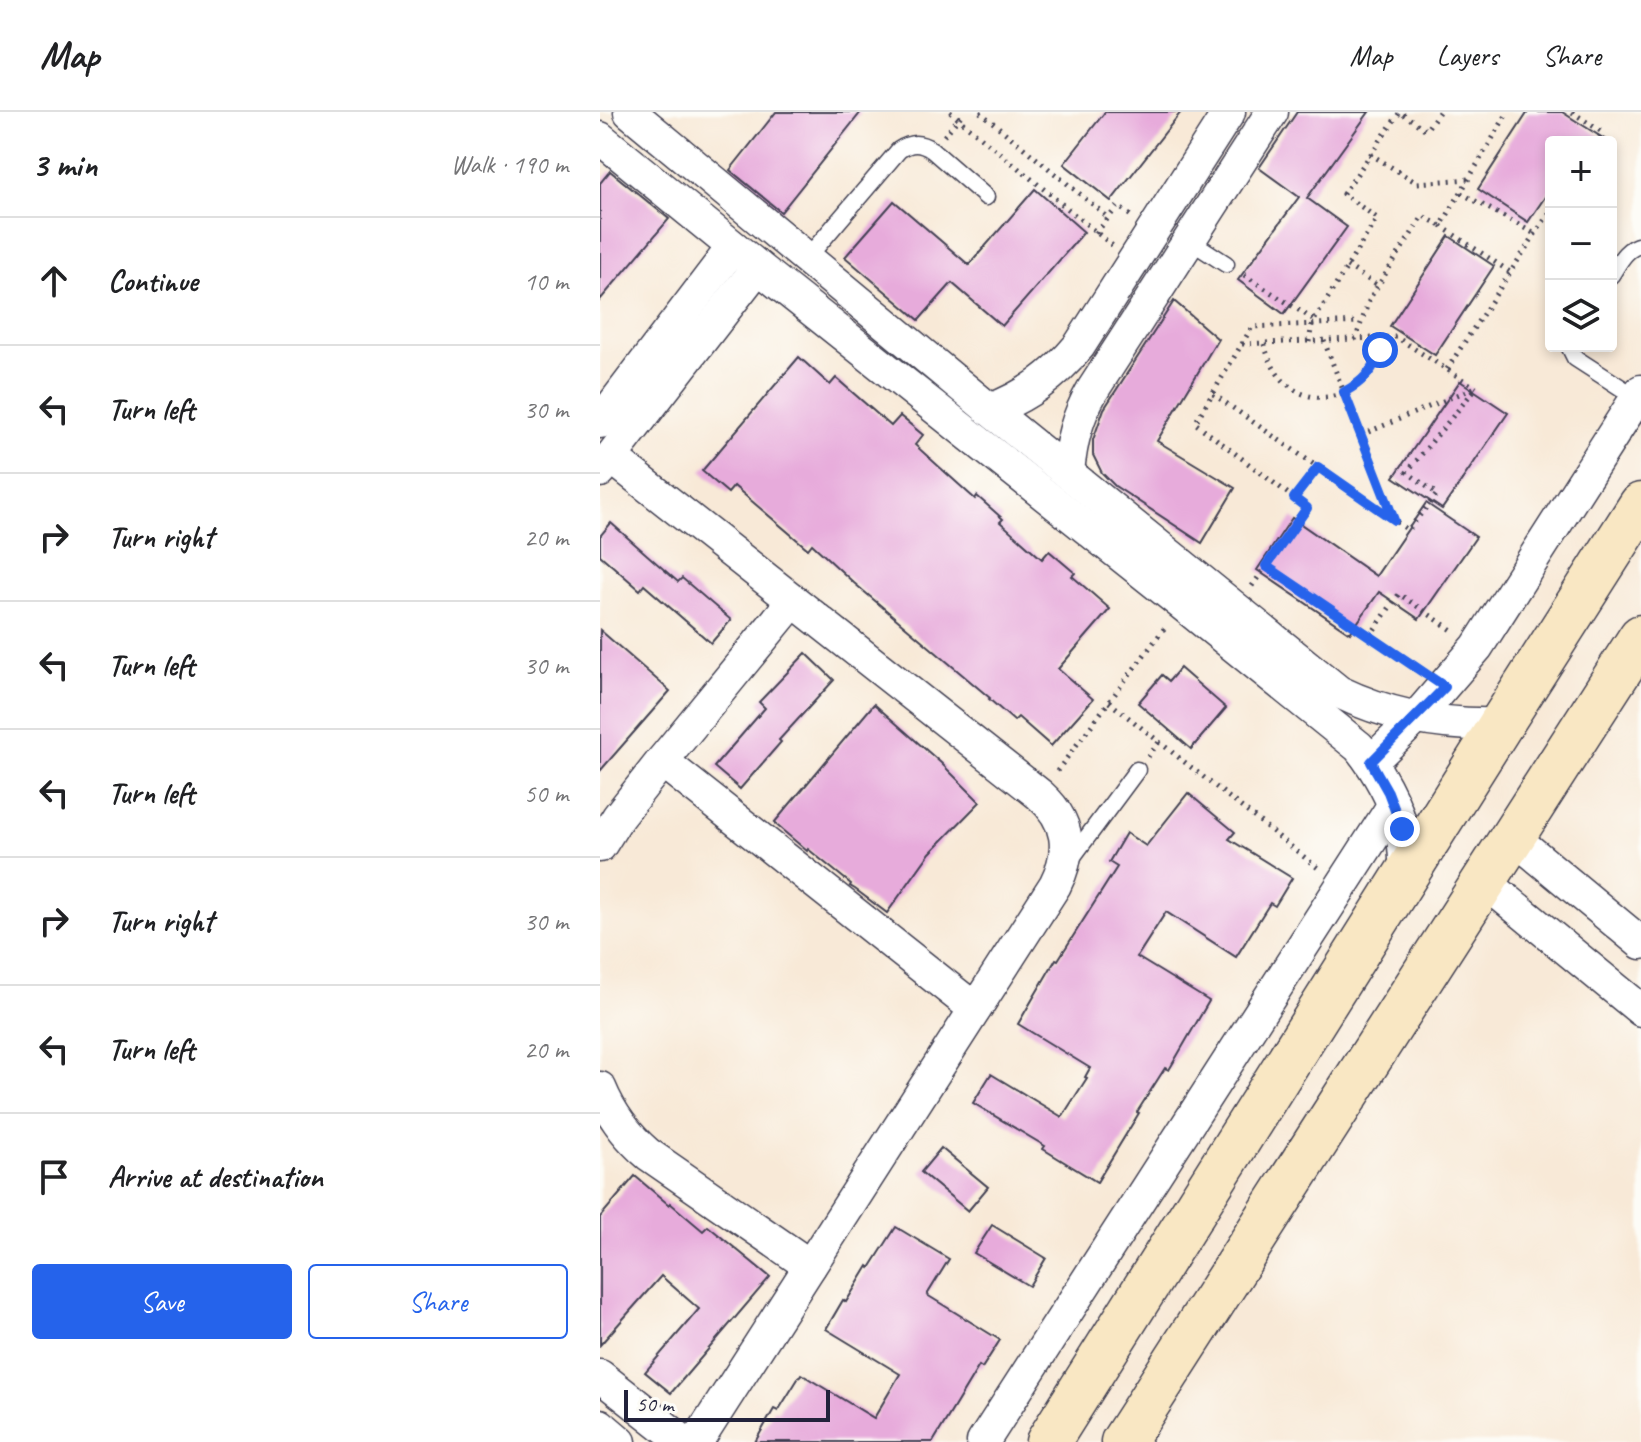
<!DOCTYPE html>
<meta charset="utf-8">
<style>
body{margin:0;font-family:Caveat,sans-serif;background:#f6f6f6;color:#202124}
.controls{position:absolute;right:24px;top:24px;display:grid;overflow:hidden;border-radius:8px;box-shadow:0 4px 12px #0003}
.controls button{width:72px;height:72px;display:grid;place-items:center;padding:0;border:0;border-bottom:2px solid #e0e0e0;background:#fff;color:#202124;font:40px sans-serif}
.scale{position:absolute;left:24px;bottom:20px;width:206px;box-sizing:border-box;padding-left:8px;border:4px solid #22223b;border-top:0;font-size:22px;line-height:28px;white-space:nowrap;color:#22223b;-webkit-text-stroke:6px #fdfcf7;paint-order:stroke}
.stop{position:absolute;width:24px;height:24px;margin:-18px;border:6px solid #2563eb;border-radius:50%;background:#fff}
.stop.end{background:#2563eb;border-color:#fff;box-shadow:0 2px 8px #0008}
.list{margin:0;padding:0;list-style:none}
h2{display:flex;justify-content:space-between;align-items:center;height:104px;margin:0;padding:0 32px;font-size:34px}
h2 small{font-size:26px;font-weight:400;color:#757577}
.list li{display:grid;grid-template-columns:52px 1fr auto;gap:24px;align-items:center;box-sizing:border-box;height:128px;padding:0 32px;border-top:2px solid #e0e0e0}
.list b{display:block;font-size:30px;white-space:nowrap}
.list em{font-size:26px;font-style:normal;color:#757577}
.actions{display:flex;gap:16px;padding:24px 32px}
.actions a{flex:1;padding:18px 0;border:2px solid #2563eb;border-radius:8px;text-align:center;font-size:28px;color:#2563eb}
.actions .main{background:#2563eb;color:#fff}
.icon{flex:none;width:44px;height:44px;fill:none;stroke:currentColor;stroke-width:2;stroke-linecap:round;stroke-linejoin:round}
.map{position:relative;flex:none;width:1041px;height:1330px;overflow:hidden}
header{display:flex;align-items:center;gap:48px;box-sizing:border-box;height:112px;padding:0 40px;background:#fff;border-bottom:2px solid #e0e0e0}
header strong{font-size:38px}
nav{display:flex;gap:44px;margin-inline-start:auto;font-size:28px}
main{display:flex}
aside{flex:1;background:#fff}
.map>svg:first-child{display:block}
</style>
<header>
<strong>Map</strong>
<nav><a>Map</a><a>Layers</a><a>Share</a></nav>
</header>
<main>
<aside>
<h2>3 min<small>Walk · 190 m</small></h2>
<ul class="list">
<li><svg class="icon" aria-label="ahead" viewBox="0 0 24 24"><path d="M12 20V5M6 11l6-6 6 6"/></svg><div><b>Continue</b></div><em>10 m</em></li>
<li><svg class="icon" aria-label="left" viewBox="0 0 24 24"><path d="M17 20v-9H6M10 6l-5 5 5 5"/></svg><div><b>Turn left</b></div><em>30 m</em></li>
<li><svg class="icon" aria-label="right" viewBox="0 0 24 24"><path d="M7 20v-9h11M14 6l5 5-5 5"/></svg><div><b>Turn right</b></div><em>20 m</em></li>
<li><svg class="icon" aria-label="left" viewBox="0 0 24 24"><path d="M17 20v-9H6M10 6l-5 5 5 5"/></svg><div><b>Turn left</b></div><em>30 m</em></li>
<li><svg class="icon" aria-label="left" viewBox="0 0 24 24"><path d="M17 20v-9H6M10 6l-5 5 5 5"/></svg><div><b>Turn left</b></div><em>50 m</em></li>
<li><svg class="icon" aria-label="right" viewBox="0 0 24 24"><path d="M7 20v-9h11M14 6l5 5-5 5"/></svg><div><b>Turn right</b></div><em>30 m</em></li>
<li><svg class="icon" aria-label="left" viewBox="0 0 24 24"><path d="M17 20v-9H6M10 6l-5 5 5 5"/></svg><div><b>Turn left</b></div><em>20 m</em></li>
<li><svg class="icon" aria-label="arrive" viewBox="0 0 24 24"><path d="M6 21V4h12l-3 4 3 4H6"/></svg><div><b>Arrive at destination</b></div></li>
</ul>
<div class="actions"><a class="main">Save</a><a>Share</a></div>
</aside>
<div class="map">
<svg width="1041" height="1330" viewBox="0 0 1041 1330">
<rect width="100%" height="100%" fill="#fdfcf7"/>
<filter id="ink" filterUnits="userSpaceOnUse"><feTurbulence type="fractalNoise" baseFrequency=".0125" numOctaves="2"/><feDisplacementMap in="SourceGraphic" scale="16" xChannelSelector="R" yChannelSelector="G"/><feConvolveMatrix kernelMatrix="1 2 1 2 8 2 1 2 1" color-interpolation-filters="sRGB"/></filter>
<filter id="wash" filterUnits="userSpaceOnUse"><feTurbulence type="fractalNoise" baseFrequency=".006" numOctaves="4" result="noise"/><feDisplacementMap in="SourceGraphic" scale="32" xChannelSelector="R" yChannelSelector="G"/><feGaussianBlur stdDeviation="1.8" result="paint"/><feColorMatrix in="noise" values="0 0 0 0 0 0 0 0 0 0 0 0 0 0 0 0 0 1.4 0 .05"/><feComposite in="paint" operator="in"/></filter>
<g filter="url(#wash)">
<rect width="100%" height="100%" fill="#f8e9d7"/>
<g id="blocks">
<!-- building -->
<g fill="#e7abdb">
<polygon points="176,0 261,0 181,100 130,58"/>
<polygon points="505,0 581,0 511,89 464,52"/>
<polygon points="697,0 769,0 707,86 747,115 684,202 638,168 699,85 659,56"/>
<polygon points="928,0 962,0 1009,30 951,30 951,76 928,110 878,77"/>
<polygon points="10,59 69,107 0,188 0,71"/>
<polygon points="435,77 484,120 402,214 352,171 319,208 245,145 294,89 369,153"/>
<polygon points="849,124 894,154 835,243 790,214"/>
<polygon points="574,189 618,227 557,329 635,376 602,431 515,374 502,361 493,343 493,328 504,297"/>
<polygon points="199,245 230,273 236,266 291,314 300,304 323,323 315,333 375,387 377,384 403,407 400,410 442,447 449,439 475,461 472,464 510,497 458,557 493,587 451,634 418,605 414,609 389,587 390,586 254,471 212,432 208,437 134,374 128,381 102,359"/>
<polygon points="860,269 908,301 842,397 794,365"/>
<polygon points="826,391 876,425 819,507 779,480 750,521 657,458 692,406 776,464"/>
<polygon points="11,411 78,470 82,466 131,508 111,531 44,473 40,478 0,443 0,424"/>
<polygon points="0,518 70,579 0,659"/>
<polygon points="206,541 234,568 179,628 181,630 140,677 114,655 165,596 159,590"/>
<polygon points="580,556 626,596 591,637 538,591 562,563 569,569"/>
<polygon points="274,592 341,651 380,690 330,741 287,801 255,777 250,774 251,772 208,737 207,739 174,711"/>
<polygon points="588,681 635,720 629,727 692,766 675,794 670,791 636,845 566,800 537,845 609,889 569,958 565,956 537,1000 539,1001 497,1070 443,1037 445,1034 373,991 391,962 462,1005 487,966 485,965 490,956 418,912 456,847 458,848 517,755 509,750 526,721 546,734"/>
<polygon points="341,1036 388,1075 368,1099 321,1060"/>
<polygon points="35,1064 69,1093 70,1091 103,1119 108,1114 170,1165 71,1281 45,1260 99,1197 61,1164 0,1233 0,1105"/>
<polygon points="392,1113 446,1146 429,1174 374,1141"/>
<polygon points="296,1115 349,1147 327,1183 400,1228 382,1256 379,1254 333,1330 155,1330 174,1297 178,1299 201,1262 274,1306 300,1262 226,1217 243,1188 246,1190 268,1154 270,1156"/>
</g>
</g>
</g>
<g filter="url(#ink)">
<use href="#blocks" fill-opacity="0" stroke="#424052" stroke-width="2"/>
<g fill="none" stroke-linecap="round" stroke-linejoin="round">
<defs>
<g id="lane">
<polyline points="589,128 626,152"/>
<path d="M 207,146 L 299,38 C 311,30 320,30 332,38 L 386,85"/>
<path d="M 1011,163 C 1019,151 1025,136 1041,133"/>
<polyline points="969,234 975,246 1037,286"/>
<polyline points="468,751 537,658"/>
</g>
<g id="street">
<path d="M 30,0 L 390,298 L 739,580 C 791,605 844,614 901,612"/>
<path d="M 0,26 L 158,155 L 582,492 L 759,635 C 776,656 798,693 802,720 C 805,734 805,750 806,765"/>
<path d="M 390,298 C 427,284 454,264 479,234 L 629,0"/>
<polyline points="0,310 133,135"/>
<path d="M 11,345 L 440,683 C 469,709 473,738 455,773 L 97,1330"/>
<polyline points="0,359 158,155"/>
<path d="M 468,360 C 471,330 477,305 492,279 L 672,0"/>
<polyline points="62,649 375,897"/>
<polyline points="771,650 815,607 877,535 1041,279"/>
<polyline points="913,725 1041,831"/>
<polyline points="0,734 18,705 62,649 193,489"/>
<polyline points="885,770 1041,898"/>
<path d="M 0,976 C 11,1003 26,1023 48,1042 L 210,1154"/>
<polyline points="0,1264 84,1330"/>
<polyline points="0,1313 20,1330"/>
<polyline points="383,1330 793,694"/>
</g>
<g id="secondary">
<polyline points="448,1330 901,612 1041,393"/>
<polyline points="523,1330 1041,525"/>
</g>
</defs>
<!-- lane casing -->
<use href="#lane" stroke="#424052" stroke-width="19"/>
<!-- street casing -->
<use href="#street" stroke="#424052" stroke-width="35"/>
<!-- secondary casing -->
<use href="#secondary" stroke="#424052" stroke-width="47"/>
<!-- path -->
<g stroke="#424052" stroke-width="5" stroke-dasharray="2 6" stroke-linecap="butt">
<polyline points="350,0 513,134"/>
<polyline points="380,0 509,106"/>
<polyline points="972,0 1002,20 996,30"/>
<polyline points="344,24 364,0"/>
<polyline points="770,42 817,71 869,67"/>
<polyline points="861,81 935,122"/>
<polyline points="841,114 910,160"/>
<polyline points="496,121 518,94 531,104"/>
<polyline points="747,154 778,174"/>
<polyline points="644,163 714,208"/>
<polyline points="755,228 770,186 823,104 841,114 908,0"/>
<polyline points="724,229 793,407"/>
<polyline points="709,230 712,212 777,106 743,82 800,0 826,18 839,0"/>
<polyline points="642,232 796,225 876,276"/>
<path d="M 664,232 C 667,242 671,252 677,261 C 712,309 776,280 782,226"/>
<polyline points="847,257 951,98"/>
<polyline points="613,282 808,418 837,382 807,360 876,276"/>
<polyline points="761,323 874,276"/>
<polyline points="694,386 718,355"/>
<polyline points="666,454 821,559"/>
<polyline points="652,474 707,396 595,311 652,215 760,210"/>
<polyline points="770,524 799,482 855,520"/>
<polyline points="509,590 718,756"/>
<polyline points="548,645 559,630"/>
<polyline points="457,659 566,514"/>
</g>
<!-- lane -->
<use href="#lane" stroke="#fff" stroke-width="16"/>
<!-- street -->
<use href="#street" stroke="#fff" stroke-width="32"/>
<!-- secondary -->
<use href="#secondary" stroke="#f9e7c3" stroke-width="44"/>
</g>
</g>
<g fill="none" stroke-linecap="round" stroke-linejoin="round" filter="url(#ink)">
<!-- route -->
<path stroke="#2563eb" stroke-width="10" d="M 780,238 C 774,258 763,270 744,280 L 794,408 L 718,355 L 694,386 L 707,396 L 666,454 L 845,575 L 771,650 L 788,680 L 802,717"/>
</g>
</svg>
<div class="controls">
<button>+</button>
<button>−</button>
<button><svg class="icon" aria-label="layers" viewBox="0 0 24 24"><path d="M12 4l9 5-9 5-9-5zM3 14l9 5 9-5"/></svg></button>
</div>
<div class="scale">50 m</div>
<div class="stop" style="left:780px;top:238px"></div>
<div class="stop end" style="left:802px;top:717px"></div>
</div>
</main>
